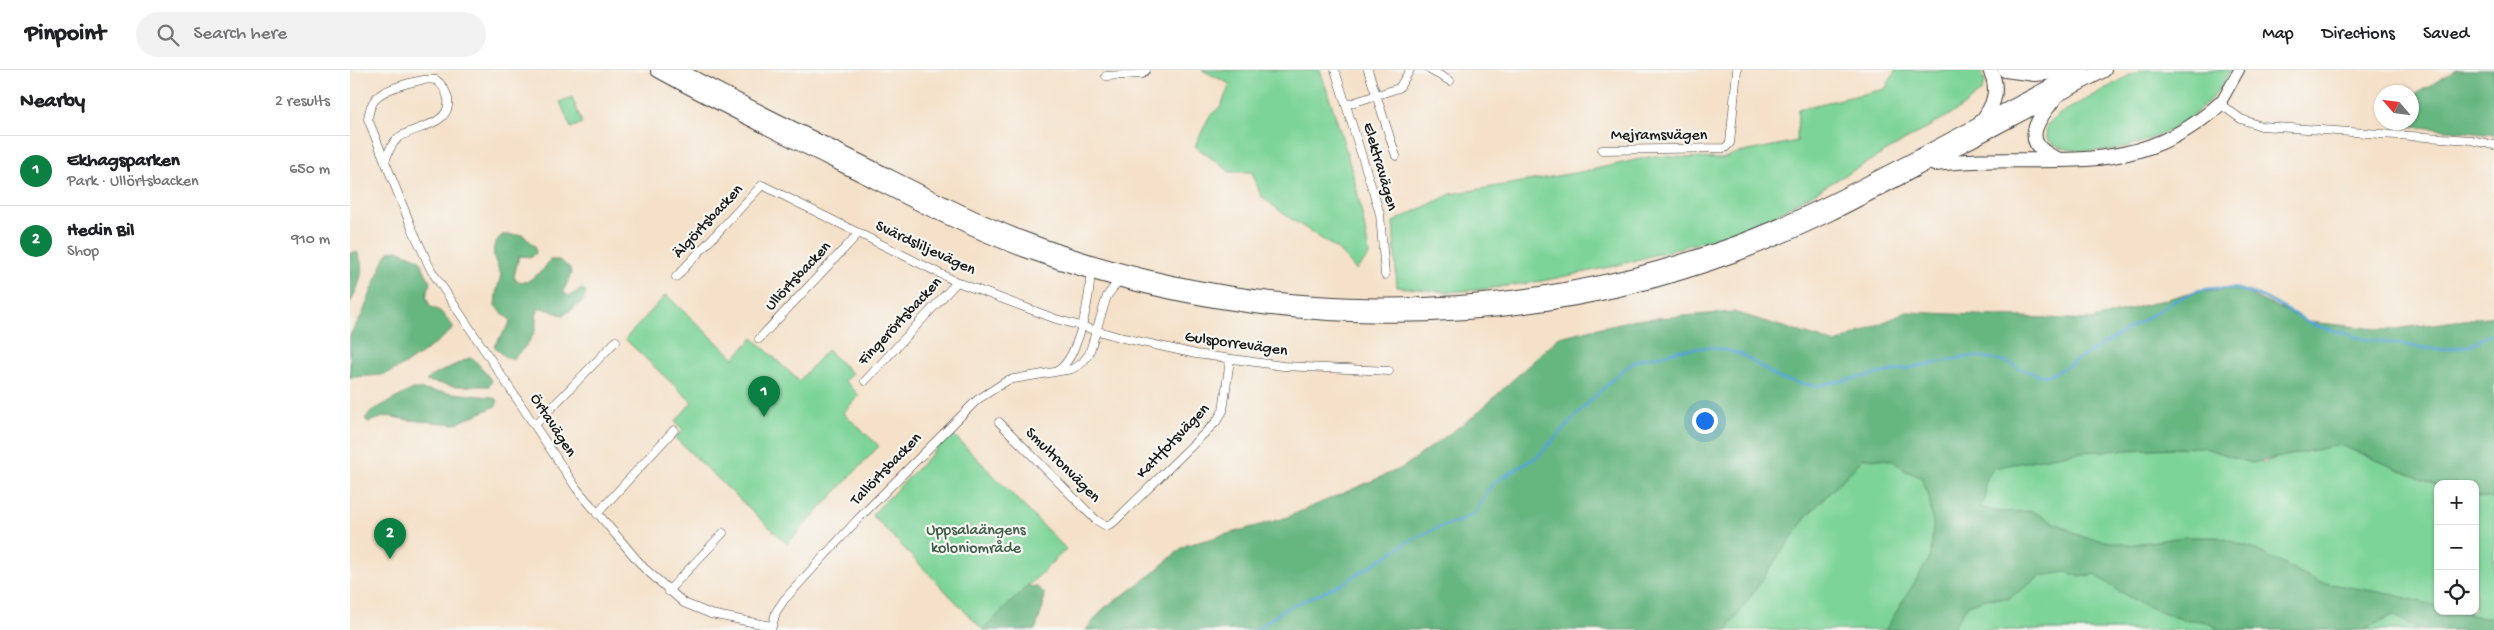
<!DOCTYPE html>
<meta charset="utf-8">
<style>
body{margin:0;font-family:"Gochi Hand",sans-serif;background:#f2f2f2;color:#202124}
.controls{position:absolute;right:15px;bottom:15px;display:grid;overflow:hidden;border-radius:10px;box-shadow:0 1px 4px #0004}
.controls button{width:45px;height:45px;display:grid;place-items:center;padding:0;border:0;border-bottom:1px solid #e0e0e0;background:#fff;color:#202124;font:25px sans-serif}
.compass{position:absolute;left:2024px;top:15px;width:45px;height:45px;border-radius:50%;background:#fff;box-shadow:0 1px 4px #0004;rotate:298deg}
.you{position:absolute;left:1354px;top:350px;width:18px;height:18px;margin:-12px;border:4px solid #fff;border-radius:50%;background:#1a73e8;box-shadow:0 0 0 8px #1a73e833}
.badge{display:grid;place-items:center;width:32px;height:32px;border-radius:50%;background:#0b8043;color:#fff;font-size:16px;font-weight:700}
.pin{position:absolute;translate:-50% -41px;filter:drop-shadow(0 1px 2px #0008)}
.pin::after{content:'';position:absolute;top:26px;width:18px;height:15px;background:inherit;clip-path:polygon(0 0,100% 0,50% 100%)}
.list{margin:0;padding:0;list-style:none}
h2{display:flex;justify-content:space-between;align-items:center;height:65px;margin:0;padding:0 20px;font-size:21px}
h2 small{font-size:16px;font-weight:400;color:#757577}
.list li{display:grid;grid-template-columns:32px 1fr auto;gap:15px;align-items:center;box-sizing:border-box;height:70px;padding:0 20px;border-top:1px solid #e0e0e0}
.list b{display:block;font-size:19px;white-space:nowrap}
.list p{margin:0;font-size:16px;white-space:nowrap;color:#757577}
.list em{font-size:16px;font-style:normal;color:#757577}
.icon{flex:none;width:28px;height:28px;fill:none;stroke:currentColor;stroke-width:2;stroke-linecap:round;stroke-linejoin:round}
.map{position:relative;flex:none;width:2144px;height:560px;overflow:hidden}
header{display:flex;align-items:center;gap:30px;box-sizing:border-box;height:70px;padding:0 25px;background:#fff;border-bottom:1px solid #e0e0e0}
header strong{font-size:24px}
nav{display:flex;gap:28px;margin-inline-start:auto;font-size:18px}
.search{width:350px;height:45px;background:#f2f2f2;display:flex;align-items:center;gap:12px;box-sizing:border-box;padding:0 18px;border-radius:28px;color:#757577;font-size:19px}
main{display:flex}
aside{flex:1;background:#fff}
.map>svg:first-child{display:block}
</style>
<header>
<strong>Pinpoint</strong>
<div class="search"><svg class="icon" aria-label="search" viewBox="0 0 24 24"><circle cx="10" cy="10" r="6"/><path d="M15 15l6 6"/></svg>Search here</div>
<nav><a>Map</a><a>Directions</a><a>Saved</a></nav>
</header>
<main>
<aside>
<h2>Nearby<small>2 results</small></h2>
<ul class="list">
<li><span class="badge">1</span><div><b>Ekhagsparken</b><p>Park · Ullörtsbacken</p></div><em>650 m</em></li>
<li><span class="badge">2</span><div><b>Hedin Bil</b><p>Shop</p></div><em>910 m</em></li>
</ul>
</aside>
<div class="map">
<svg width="2144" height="560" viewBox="0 0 2144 560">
<rect width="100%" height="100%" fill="#f6f6f2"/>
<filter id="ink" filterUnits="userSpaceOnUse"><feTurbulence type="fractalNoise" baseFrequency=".02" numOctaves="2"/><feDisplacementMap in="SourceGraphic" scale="10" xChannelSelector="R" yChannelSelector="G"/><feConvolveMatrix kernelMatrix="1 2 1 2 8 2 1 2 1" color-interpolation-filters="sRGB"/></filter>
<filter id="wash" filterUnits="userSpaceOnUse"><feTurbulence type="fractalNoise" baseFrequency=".0096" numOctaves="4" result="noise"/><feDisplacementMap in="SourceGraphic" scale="20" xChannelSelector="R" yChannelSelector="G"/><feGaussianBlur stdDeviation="1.12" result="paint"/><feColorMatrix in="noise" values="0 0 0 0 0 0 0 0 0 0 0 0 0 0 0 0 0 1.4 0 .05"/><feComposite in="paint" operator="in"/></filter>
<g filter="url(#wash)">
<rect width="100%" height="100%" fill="#f5e1c9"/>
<!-- green -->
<g fill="#7dd498" stroke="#4c785a">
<path d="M 852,0 L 970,0 C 991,62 1011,122 1019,186 L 1006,200 L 987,179 L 934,144 L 911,126 L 902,102 L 880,102 L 845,76 L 859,47 L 871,36 L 880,14 Z"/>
<polygon points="1546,0 1630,0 1635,12 1631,22 1608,40 1405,157 1265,196 1192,211 1128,220 1097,222 1047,217 1043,152 1101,124 1236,101 1304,86 1372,89 1384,84 1447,71 1448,39 1535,19"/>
<path d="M 1789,0 L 1881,0 C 1869,23 1851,41 1829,55 C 1816,64 1787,74 1772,78 C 1756,82 1714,84 1701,72 C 1695,68 1696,61 1697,55 L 1708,45 Z"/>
<polygon points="222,27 232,53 221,58 210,32"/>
<polygon points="316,225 384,288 403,268 449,311 477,280 502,303 495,311 509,325 493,343 529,376 437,474 325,368 333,360 325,352 342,332 275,269"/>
<polygon points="602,363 716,479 633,560 522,445"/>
<polygon points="1516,364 1854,372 1914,393 1976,366 2088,414 2088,541 2125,541 2125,421 2144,426 2144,560 1338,560"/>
</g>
<!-- forest -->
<g fill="#66b680" stroke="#41694e">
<polygon points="2106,0 2144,0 2144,65 2042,54 2062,52 2062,26"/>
<path d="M 152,165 L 173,165 L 185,176 L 186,183 L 182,187 L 169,186 L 164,206 L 166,211 L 177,212 L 193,200 L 200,190 L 209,190 L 220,198 L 221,204 L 213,222 L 219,226 L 233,219 L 236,222 L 233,231 L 214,245 C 205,244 198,238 190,238 C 184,244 187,253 185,261 C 181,271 170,283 162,289 L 156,288 L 144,276 L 159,255 L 160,250 L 145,236 L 146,224 L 151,205 C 145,189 137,179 152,165 Z"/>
<path d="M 47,180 L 69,189 L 81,214 C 75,224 75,227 81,237 C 92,240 97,248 104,258 C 91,270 49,302 31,305 C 21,306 11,306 0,308 L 0,265 L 12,245 L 35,187 L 40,181 Z"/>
<path d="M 7,182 C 17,199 8,218 0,233 L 0,183 Z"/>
<path d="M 1887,219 L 1959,252 L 2037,260 L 2144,246 L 2144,429 L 2125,426 L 2125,414 L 2088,414 L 2088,416 L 1990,375 L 1901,393 L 1852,377 L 1729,382 L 1643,398 L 1635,413 L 1636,428 L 1630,437 L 1649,442 L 1682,441 L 1733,467 L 1778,475 L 1833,467 L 1867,467 L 1900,477 L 1969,512 L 2040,524 L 2088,536 L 2088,541 L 2107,541 L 2133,548 L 2144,546 L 2144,560 L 2070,560 L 2043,545 L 2014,560 L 1869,560 C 1851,546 1846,553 1828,548 C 1799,540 1769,523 1745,504 L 1730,507 L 1716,502 L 1691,506 L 1658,529 L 1639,528 L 1618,535 L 1601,560 L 1535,560 L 1581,486 L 1583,455 L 1579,426 L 1571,407 L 1556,401 L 1542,390 L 1514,388 L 1456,447 L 1377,560 L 736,560 L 754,538 L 791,513 L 834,476 L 935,448 L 1052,398 L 1124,346 L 1209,267 L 1282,250 L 1384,242 L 1486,273 L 1557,242 L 1741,250 L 1846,221 Z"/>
<polygon points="119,288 124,289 142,311 139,316 104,316 76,311 80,307"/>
<polygon points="63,319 141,327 148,330 146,336 105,354 59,350 37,346 18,352 15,349 20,342"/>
<polygon points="677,516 687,517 694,523 693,537 685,560 633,560"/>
</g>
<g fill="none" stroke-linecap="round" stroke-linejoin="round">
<!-- stream -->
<polyline stroke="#57a6d1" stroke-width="3" points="906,560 935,539 994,513 1063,469 1087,458 1110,451 1125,443 1142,414 1188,386 1244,327 1275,298 1290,289 1313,285 1330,280 1361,277 1391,284 1430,309 1465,316 1616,287 1633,287 1657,292 1678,302 1696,306 1712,299 1825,231 1846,221 1865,218 1887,219 1913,227 1964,255 2014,269 2090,280 2119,276 2144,262"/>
</g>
</g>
<g filter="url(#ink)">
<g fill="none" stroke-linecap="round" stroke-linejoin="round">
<defs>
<g id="minor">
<polyline points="985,0 1030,144 1035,205"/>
<polyline points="1018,0 1046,86"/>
<polyline points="1080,0 1100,11"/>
<polyline points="756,6 792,4 796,0"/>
<polyline points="1870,34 1891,49 1911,56 2121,70 2144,75"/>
<polyline points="996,35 1049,18 1060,0"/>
<polyline points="1252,80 1375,78 1380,73 1387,0"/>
<path d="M 35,92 C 38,83 41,74 48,68 C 64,56 102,56 98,29 C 96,20 93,15 86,10 C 73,7 37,18 27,27 C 21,33 19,40 18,49 L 61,156 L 81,200 L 227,419 L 294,498 L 334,533 L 361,544 L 421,556"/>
<polyline points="326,207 412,115 607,212 706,249 769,267 846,284 933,296 1039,301"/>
<polyline points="409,269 509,163"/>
<path d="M 707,301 C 728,290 742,224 740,201"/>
<polyline points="515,311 607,212"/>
<polyline points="649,352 746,450 756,456 764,452 866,352 873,341 880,289"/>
<polyline points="185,355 266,271"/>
<polyline points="247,444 324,360"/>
<polyline points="318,521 373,463"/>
<polyline points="421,560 426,542 434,530 509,448 627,330 658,310 722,299 732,293 739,284 757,226 769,210"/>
</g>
<polyline id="tertiary" points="1870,34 1889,0"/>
<g id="trunk">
<path d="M 308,0 C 369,34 432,65 495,96 C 555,126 614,158 678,181 C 905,263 1158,268 1386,184 C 1452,160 1513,127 1575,94 C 1635,63 1694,32 1754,0"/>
<path d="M 328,0 C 390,33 453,64 516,95 C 568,121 619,148 673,169 C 900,255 1154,258 1382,175 C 1443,153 1501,122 1559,92 C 1617,61 1674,31 1732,0"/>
<polyline points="1655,0 1685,4 1726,0"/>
<path d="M 1704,29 C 1683,55 1671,75 1710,90"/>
<path d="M 1631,52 C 1644,36 1650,19 1640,0"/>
<path d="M 1584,94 C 1690,80 1781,115 1870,34"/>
</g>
</defs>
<!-- minor casing -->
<use href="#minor" stroke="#3d3a36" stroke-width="9"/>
<!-- tertiary casing -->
<use href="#tertiary" stroke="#3d3a36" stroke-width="12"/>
<!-- trunk casing -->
<use href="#trunk" stroke="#3d3a36" stroke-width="16"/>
<!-- minor -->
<use href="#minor" stroke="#fff" stroke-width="8"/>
<!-- tertiary -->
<use href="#tertiary" stroke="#fff" stroke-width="10"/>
<!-- trunk -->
<use href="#trunk" stroke="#fff" stroke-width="14"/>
</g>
</g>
<g text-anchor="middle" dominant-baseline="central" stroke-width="4.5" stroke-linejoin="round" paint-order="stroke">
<!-- street labels -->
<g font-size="16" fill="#1c1c1c" stroke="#f6f6f2">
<text x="1309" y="66">Mejramsvägen</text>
<text transform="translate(1029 97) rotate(74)">Elektravägen</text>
<text transform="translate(359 152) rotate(-47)">Älgörtsbacken</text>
<text transform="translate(575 179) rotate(25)">Svärdsliljevägen</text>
<text transform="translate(449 207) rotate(-47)">Ullörtsbacken</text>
<text transform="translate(551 252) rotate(-47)">Fingerörtsbacken</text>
<text transform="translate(886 275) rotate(8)">Gulsporrevägen</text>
<text transform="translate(202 356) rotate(57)">Örtavägen</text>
<text transform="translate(824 372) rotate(-46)">Kattfotsvägen</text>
<text transform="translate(712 396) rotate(45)">Smultronvägen</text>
<text transform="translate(537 400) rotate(-46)">Tallörtsbacken</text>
</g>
<!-- park labels -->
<g font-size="16" fill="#3e5c47" stroke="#f6f6f2">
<text x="626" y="461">Uppsalaängens<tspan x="626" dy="18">koloniområde</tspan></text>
</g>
</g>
</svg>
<div class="controls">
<button>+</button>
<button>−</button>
<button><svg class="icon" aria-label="locate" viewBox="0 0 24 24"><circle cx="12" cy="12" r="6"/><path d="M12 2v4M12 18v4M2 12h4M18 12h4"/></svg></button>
</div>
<svg class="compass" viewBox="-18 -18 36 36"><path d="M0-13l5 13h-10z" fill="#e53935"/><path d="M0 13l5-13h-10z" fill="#757577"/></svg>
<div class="you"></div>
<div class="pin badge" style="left:414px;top:347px">1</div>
<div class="pin badge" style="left:40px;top:489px">2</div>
</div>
</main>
